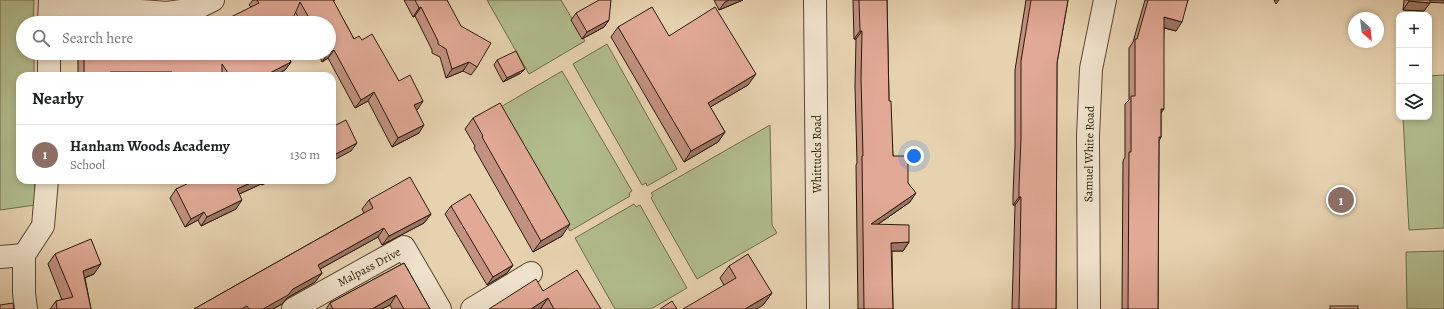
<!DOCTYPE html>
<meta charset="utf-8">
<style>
body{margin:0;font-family:Alegreya,serif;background:#f6f6f6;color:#202124}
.controls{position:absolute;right:12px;top:12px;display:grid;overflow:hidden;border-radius:8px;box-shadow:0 2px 6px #0003}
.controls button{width:36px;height:36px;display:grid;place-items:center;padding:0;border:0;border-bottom:1px solid #e0e0e0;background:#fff;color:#202124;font:20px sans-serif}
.compass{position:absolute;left:1348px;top:12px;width:36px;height:36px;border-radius:50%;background:#fff;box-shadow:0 2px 6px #0003;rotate:153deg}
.you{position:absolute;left:914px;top:156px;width:14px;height:14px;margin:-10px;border:3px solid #fff;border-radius:50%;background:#1a73e8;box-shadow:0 0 0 6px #1a73e833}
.badge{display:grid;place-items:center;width:26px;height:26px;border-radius:50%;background:#111827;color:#fff;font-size:13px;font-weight:700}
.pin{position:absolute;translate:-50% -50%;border:2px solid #fff;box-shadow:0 1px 4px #0006}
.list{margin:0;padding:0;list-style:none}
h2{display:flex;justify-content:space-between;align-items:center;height:52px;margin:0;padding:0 16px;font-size:17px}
h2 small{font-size:13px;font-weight:400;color:#757577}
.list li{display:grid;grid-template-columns:26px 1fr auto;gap:12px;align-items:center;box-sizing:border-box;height:60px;padding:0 16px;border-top:1px solid #e0e0e0}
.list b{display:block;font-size:15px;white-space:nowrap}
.list p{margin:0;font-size:13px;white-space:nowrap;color:#757577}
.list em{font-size:13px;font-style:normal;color:#757577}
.icon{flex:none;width:22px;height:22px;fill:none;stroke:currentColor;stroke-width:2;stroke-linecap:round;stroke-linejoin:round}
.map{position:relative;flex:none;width:1444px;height:309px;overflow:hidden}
.search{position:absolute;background:#fff;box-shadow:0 2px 6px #0003;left:16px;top:16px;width:320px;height:44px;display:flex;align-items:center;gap:10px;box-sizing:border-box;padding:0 14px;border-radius:22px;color:#757577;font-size:15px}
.panel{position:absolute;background:#fff;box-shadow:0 2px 6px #0003;left:16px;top:72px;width:320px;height:112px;border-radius:12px}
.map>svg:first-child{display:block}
</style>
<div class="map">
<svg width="1444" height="309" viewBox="0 0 1444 309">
<rect width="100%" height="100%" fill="#e7d2b0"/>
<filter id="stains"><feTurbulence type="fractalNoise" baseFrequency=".005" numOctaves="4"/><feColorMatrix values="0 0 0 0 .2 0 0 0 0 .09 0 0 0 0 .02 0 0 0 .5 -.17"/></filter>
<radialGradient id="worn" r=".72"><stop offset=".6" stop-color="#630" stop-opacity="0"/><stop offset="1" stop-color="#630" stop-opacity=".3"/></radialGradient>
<!-- green -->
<g fill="#b2bd8e" stroke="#6e6c4a">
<polygon points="0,0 34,0 33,23 23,23 23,53 34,53 34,76 20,76 20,180 35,180 35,205 0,210"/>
<polygon points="487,0 561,0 585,41 529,74"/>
<polygon points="607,44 677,169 647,186 646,183 642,185 573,64"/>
<polygon points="562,71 632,191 629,193 630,196 570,231 499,108"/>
<polygon points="1444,75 1444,228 1409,230 1403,117 1429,117 1429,76"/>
<polygon points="770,125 772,225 777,233 697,279 651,198 653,196 651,193"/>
<polygon points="634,204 636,207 640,205 687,288 651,309 615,309 575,238"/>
<polygon points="1444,251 1444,309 1407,309 1406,252"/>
</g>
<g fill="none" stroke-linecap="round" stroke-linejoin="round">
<defs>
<g id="minor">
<polyline points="815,0 818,309"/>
<polyline points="50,4 167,13 195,9 213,0"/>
<polyline points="49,23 50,0"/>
<polyline points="49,76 49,53"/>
<polyline points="0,257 24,255"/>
<polyline points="26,309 24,293 24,255 43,226 47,180"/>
<polyline points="293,309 404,247 440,309"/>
<polyline points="472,309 531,273"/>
<polyline points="1089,309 1088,136 1091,69 1105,0"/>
</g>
</defs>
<!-- minor casing -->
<use href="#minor" stroke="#594831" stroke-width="24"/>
<!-- minor -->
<use href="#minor" stroke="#efe2cc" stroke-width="22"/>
</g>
<!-- wall -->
<g fill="#c29181" stroke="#2a1a07">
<polygon points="253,0 335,0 333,1 354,39 362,40 399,81 423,101 416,109 419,133 392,147 368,101 355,108 328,58 322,62 318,53 329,53 329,23 301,23 296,13 251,7 249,5"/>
<polygon points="404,0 447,0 477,67 471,75 463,71 446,78 440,57 432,53 432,50 415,16 413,17"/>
<polygon points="714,0 743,0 719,10"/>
<polygon points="853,0 887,0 889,101 893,156 908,183 910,202 877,225 909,242 903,251 892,251 893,309 858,309 856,165 857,163 855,86 856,39 854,39"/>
<polygon points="1026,0 1068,0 1057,63 1056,309 1012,309 1015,205 1013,205 1013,195 1015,147 1015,70"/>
<polygon points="1145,0 1188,0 1176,31 1164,28 1161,114 1161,137 1159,141 1158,309 1122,309 1123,161 1125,157 1125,104 1129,100 1129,48 1133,42"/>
<polygon points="1274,0 1279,0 1276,4"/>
<polygon points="1404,0 1444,0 1430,2 1424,11 1403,10"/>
<polygon points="576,13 609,20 604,27 582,39 571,20"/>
<polygon points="70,19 113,23 67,23"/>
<polygon points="618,27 669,36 748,85 710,107 725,132 718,142 684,162 611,37"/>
<polygon points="78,53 286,53 291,62 285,70 274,76 78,76"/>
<polygon points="497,60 521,73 503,82 494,65"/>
<polygon points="473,118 562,236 533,252 474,148 475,146 465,129"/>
<polygon points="199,180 271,180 262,185 261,184 239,194 236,209 201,226 198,220 185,227 170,198 176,189 194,183"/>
<polygon points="369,200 431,214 424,223 382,245 378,237 320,269 322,273 315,282 287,298 282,304 273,309 194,309 364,213 362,209"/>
<polygon points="451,206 513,265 507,273 487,285 445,214"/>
<polygon points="55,254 94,274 85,278 91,309 50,309 56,301 62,300 48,264"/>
<polygon points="404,263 430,309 392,309 390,305 382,309 326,309 330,303"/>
<polygon points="729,266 772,293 763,305 724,285 720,278"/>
<polygon points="543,291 601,309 541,309"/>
</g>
<!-- shaded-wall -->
<g fill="#9e7669" stroke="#2a1a07">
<polygon points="729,0 743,0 719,10 725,2"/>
<polygon points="1426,0 1444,0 1444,3 1425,2"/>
<polygon points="1409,1 1430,3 1424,11 1403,10"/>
<polygon points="421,7 415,16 413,17 419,8"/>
<polygon points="1164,17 1182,22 1176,31 1158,26"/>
<polygon points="609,20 604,27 582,39 587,32"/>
<polygon points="860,31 862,31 856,39 854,39"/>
<polygon points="334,50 328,58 322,62 328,53"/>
<polygon points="291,62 285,70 274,76 264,76"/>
<polygon points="469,62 463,71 446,78 452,69"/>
<polygon points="525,69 521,73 503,82 507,78"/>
<polygon points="110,72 172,72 169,76 107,76"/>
<polygon points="756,74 748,85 700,113 708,103"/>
<polygon points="374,92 368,101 355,108 361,100"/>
<polygon points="423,101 418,109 408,113 414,105"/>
<polygon points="1161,109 1164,109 1158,117"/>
<polygon points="424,125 419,133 392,147 398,138"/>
<polygon points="725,132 718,142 684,162 691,151"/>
<polygon points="357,143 351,151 332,161 332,156"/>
<polygon points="257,180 264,180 261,184 231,198 237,189"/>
<polygon points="265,180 271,180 262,185"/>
<polygon points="916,193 910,202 865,233 871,224"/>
<polygon points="1019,197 1021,197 1015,205 1013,205"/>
<polygon points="242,200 236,209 201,226 207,217"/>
<polygon points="204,212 198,220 185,227 191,219"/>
<polygon points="431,214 424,223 382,245 389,236"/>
<polygon points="570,224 562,236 533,252 541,241"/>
<polygon points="384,228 378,237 311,274 318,265"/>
<polygon points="909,242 903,251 885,251 891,243"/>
<polygon points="101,264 94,274 76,281 83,271"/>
<polygon points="513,265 507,273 487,285 493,277"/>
<polygon points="322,273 315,282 287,298 282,304 273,309 263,309 293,289"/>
<polygon points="772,293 763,305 757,309 745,309"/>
<polygon points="396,295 390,305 382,309 372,309"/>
<polygon points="548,298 541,308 540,309 531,309"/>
</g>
<!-- building -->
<g fill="#e1a996" stroke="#2a1a07">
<polygon points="257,0 333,0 354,39 359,36 362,40 372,34 399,81 410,75 423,101 414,105 424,125 398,138 374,92 361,100 334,50 329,53 329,23 312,23 300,2 291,23 219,23 259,3"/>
<polygon points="415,0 447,0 461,26 491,43 477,67 469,62 452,69 446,49 438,44 438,41 421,7 419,8"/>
<polygon points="599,0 611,0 609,20 587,32 576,13"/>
<polygon points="859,0 887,0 889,101 891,101 893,156 908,156 908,183 916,193 871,224 909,225 909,242 891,243 893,309 864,309 862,156 863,156 861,78 862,31 860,31"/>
<polygon points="1031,0 1068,0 1057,63 1056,309 1019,309 1021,197 1019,197 1019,186 1021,138 1021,61"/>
<polygon points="1148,0 1188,0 1182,22 1164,17 1164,109 1161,109 1161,137 1159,137 1158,309 1128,309 1129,152 1131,152 1131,96 1135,96 1135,39 1137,39"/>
<polygon points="1409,0 1430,0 1430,3 1409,1"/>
<polygon points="652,7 669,36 715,7 756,74 708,103 725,132 691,151 618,27"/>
<polygon points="113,18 113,23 70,23 70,19"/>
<polygon points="516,51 525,69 507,78 497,60"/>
<polygon points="84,53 286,53 291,62 264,76 230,76 222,64 222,76 172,76 172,72 110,72 110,76 84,76"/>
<polygon points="500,103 570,224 541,241 482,137 483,136 473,118"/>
<polygon points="346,120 357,143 332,156 332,127"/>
<polygon points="410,177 431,214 389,236 384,228 318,265 322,273 293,289 288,295 263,309 249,309 247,306 241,309 194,309 373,208 369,200"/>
<polygon points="199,180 257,180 237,189 242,200 207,217 204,212 191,219 176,189 193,181 194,183"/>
<polygon points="470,194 513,265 493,277 451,206"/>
<polygon points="91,239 101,264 83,271 91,309 57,309 56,301 73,297 55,254"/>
<polygon points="748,254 772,293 745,309 683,309 736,278 729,266"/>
<polygon points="404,263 430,309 404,309 396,295 372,309 333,309 330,303"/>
<polygon points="577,270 601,309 554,309 548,298 531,309 489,309 536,279 543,291"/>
<polygon points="672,301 677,309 660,309"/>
<polygon points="13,303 14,309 0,309 0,305"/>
<rect x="1330" y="306" width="28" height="3"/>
</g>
<g text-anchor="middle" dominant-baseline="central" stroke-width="3" stroke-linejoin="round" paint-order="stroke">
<!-- street labels -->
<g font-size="12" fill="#2a1a07" stroke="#efe2cc">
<text transform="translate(817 154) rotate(-90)">Whittucks Road</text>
<text transform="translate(1089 154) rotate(-89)">Samuel White Road</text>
<text transform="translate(369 267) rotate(-28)">Malpass Drive</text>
</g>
</g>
<rect width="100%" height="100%" filter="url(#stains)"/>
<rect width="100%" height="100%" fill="url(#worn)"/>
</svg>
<div class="controls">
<button>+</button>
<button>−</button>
<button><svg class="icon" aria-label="layers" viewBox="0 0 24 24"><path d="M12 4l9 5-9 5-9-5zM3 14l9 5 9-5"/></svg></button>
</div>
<svg class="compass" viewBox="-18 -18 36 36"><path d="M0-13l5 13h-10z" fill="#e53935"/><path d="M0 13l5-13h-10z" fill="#757577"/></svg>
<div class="you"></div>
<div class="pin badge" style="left:1341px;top:200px;background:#8d6e63">1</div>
<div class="search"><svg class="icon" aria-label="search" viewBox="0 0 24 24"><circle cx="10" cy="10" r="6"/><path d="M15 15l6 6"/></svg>Search here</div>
<section class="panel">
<h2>Nearby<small></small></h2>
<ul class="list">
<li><span class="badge" style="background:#8d6e63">1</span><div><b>Hanham Woods Academy</b><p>School</p></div><em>130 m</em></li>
</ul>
</section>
</div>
